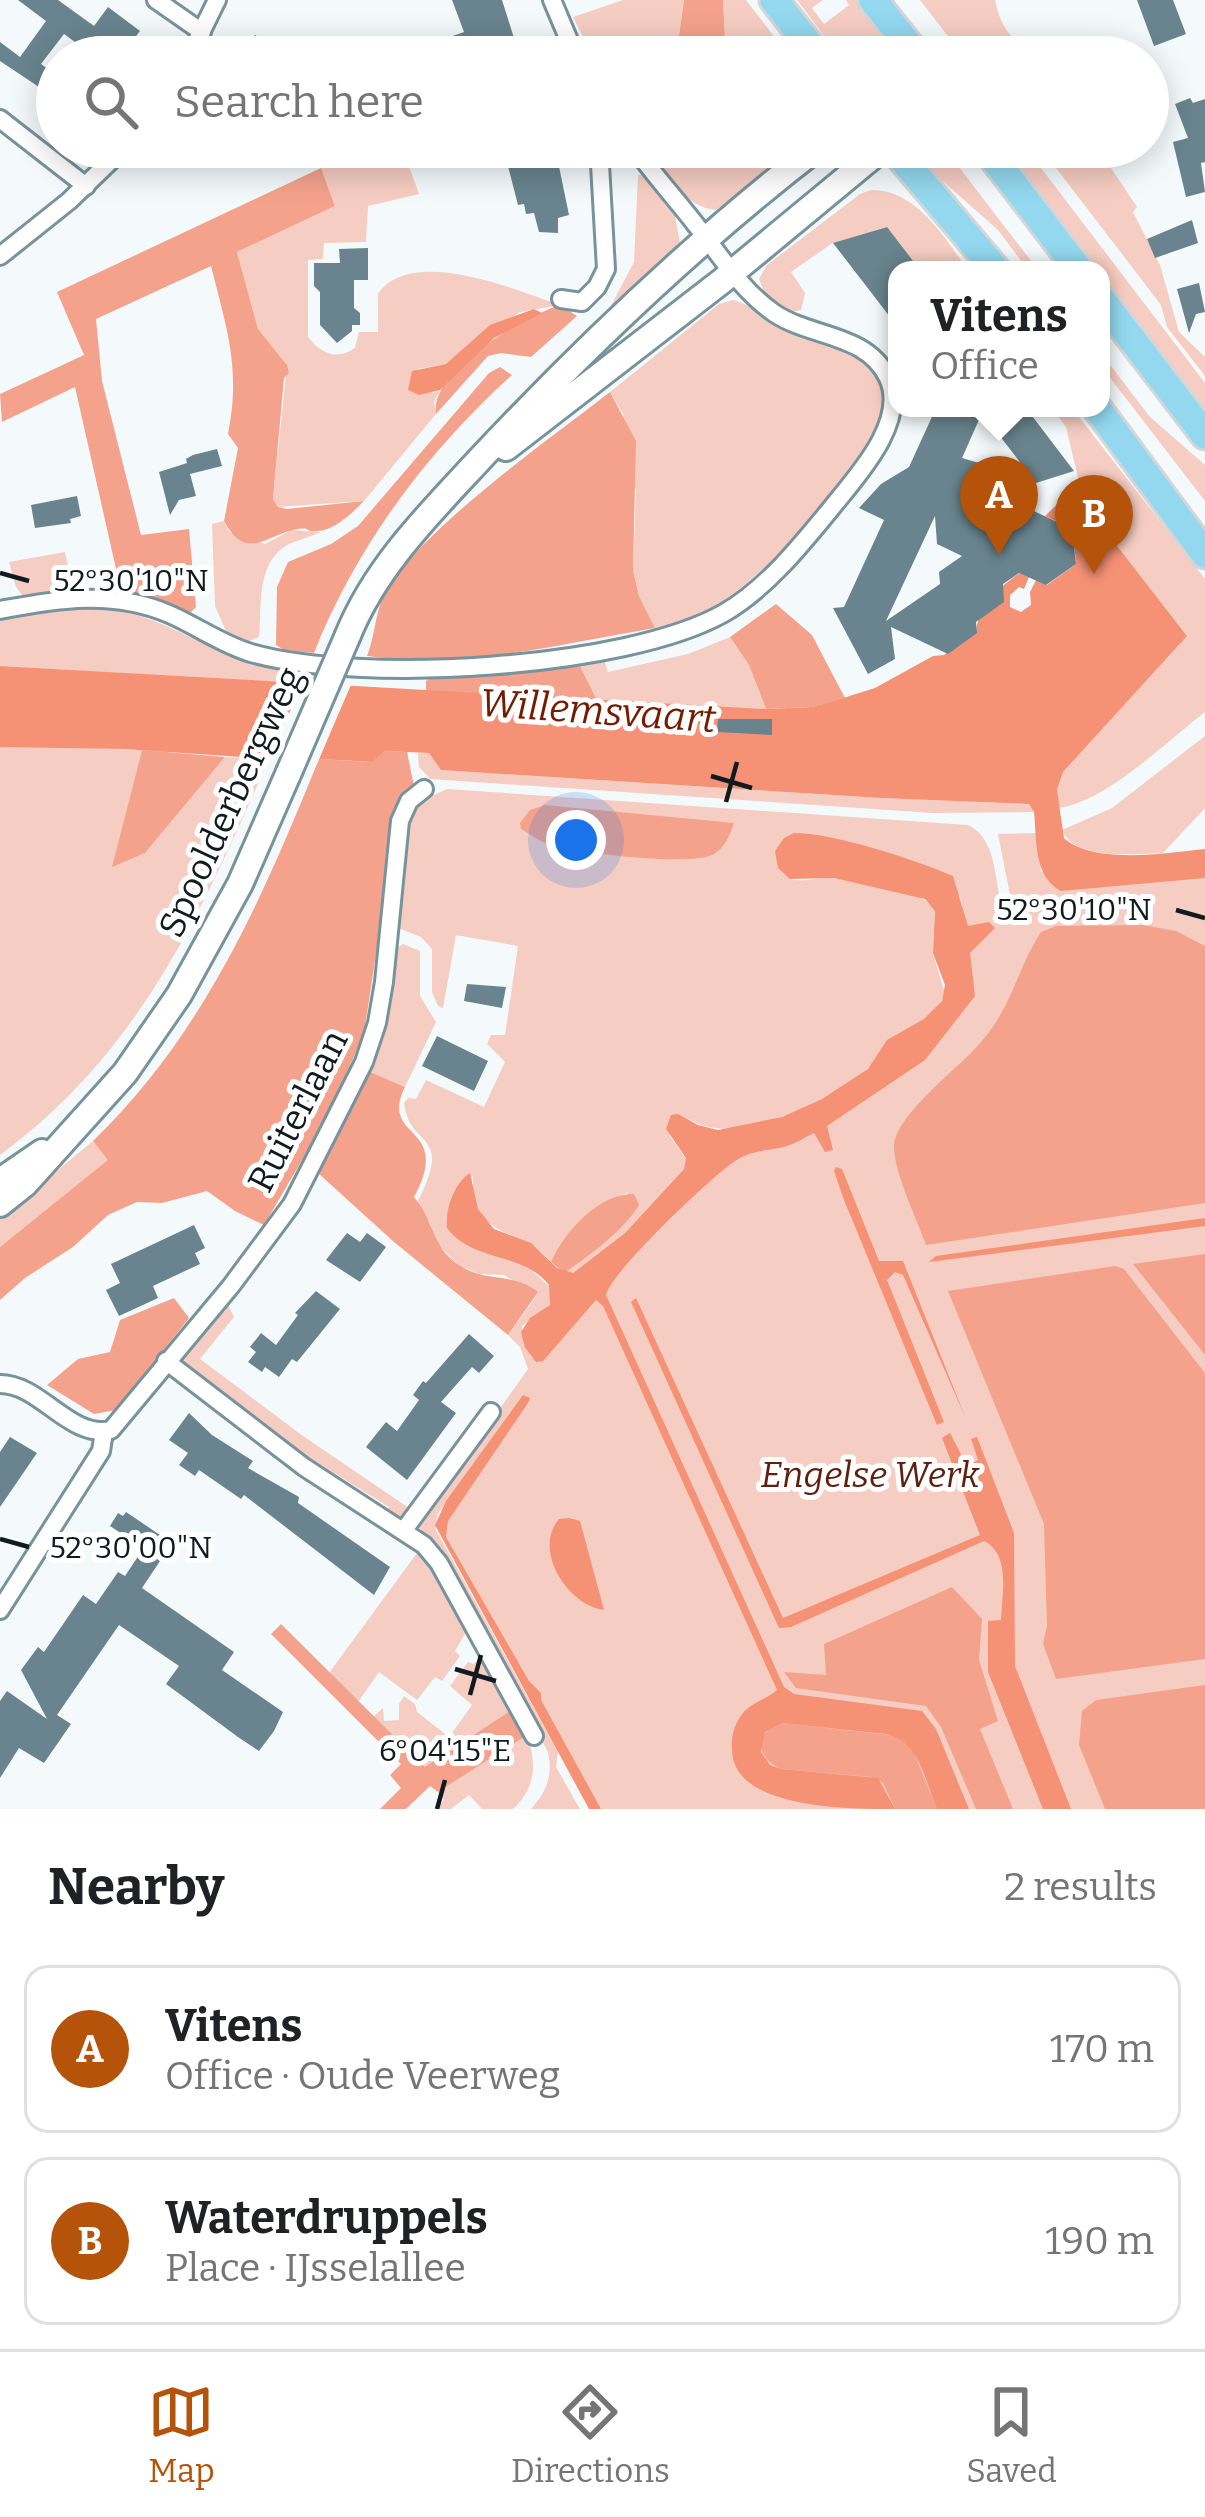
<!DOCTYPE html>
<meta charset="utf-8">
<style>
body{margin:0;font-family:Bitter,serif;background:#f6f6f6;color:#202124}
.you{position:absolute;left:576px;top:840px;width:42px;height:42px;margin:-30px;border:9px solid #fff;border-radius:50%;background:#1a73e8;box-shadow:0 0 0 18px #1a73e833}
.badge{display:grid;place-items:center;width:78px;height:78px;border-radius:50%;background:#b45309;color:#fff;font-size:39px;font-weight:700}
.pin{position:absolute;translate:-50% -99px;filter:drop-shadow(0 3px 6px #0008)}
.pin::after{content:'';position:absolute;top:63px;width:42px;height:36px;background:inherit;clip-path:polygon(0 0,100% 0,50% 100%)}
.popup{position:absolute;left:888px;top:261px;width:222px;height:156px;box-sizing:border-box;display:grid;place-content:center;border-radius:24px;background:#fff;filter:drop-shadow(0 3px 9px #0005);font-size:39px;white-space:nowrap;color:#757577}
.popup b{font-size:45px;color:#202124}
.popup::after{content:'';position:absolute;left:50%;top:100%;margin-left:-24px;border:24px solid transparent;border-top-color:#fff}
.list{margin:0;padding:0;list-style:none}
h2{display:flex;justify-content:space-between;align-items:center;height:156px;margin:0;padding:0 48px;font-size:51px}
h2 small{font-size:39px;font-weight:400;color:#757577}
.list li{display:grid;grid-template-columns:78px 1fr auto;gap:36px;align-items:center;box-sizing:border-box;height:168px;margin:0 24px 24px;padding:0 24px;border:3px solid #e0e0e0;border-radius:24px}
.list b{display:block;font-size:45px;white-space:nowrap}
.list p{margin:0;font-size:39px;white-space:nowrap;color:#757577}
.list em{font-size:39px;font-style:normal;color:#757577}
.icon{flex:none;width:66px;height:66px;fill:none;stroke:currentColor;stroke-width:2;stroke-linecap:round;stroke-linejoin:round}
.map{position:relative;flex:none;width:1205px;height:1809px;overflow:hidden}
.search{position:absolute;background:#fff;box-shadow:0 6px 30px #0003;left:36px;right:36px;top:36px;height:132px;display:flex;align-items:center;gap:30px;box-sizing:border-box;padding:0 42px;border-radius:66px;color:#757577;font-size:45px}
.sheet{height:540px;background:#fff}
nav{display:flex;justify-content:space-around;align-items:center;box-sizing:border-box;height:168px;border-top:3px solid #e0e0e0;background:#fff;font-size:33px;color:#757577}
nav a{display:grid;justify-items:center;gap:6px}
nav .on{color:#b45309}
.map>svg:first-child{display:block}
</style>
<div class="map">
<svg width="1205" height="1809" viewBox="0 0 1205 1809">
<rect width="100%" height="100%" fill="#f4fafc"/>
<!-- green -->
<g fill="#f6cdc2" fill-rule="evenodd">
<polygon points="623,0 684,0 676,57 593,57 573,17"/>
<polygon points="723,0 746,0 790,57 764,57 757,50 747,57 726,57"/>
<polygon points="797,0 823,0 812,8 824,24 849,5 846,0 857,0 888,47 875,57 840,57"/>
<path d="M 920,0 L 995,0 C 1001,31 1014,41 1038,57 L 964,57 Z"/>
<path d="M 371,147 L 402,147 L 419,194 L 368,206 L 366,242 L 324,243 L 323,259 L 308,260 L 308,337 C 321,353 336,361 355,348 L 359,332 L 378,332 L 378,294 C 411,245 516,290 560,305 L 520,312 L 446,364 L 418,369 L 433,393 L 440,390 L 434,402 L 436,414 L 364,501 L 278,507 L 273,499 L 287,365 L 258,329 L 237,252 L 335,206 L 321,168 Z"/>
<path d="M 662,147 L 799,147 L 716,210 C 687,208 669,177 652,154 Z"/>
<polygon points="1002,147 1025,147 1205,383 1205,410 1101,284 1101,270 1090,270"/>
<polygon points="1040,147 1097,147 1137,207 1133,212 1160,265 1179,332 1205,357 1205,376 1167,327 1161,305"/>
<polygon points="949,154 1038,270 1028,270 998,230 929,169"/>
<polygon points="644,174 675,216 680,243 605,317 634,262 638,175"/>
<path d="M 871,190 C 916,189 944,237 968,270 L 920,270 L 886,227 L 831,244 L 791,272 L 805,293 L 801,310 L 792,312 L 765,295 L 759,279 L 767,265 L 860,194 Z"/>
<path d="M 733,300 C 752,304 769,323 789,331 C 815,341 853,344 872,367 C 879,376 885,391 884,402 C 878,457 769,571 723,601 C 702,615 679,622 655,628 L 639,596 L 633,570 L 636,491 L 623,414 L 610,392 L 719,304 Z"/>
<polygon points="1101,353 1150,417 1205,465 1205,501 1101,366"/>
<path d="M 1052,408 L 1072,408 L 1205,579 L 1205,712 C 1166,742 1106,802 1058,808 L 1057,790 L 1063,772 L 1187,636 L 1084,503 L 1066,427 Z"/>
<path d="M 224,521 L 229,532 L 265,544 L 291,530 L 320,532 C 309,538 295,540 284,547 C 256,566 262,608 259,637 L 247,642 L 228,636 L 215,606 L 212,524 Z"/>
<polygon points="65,552 73,590 24,597 16,587 9,562"/>
<path d="M 71,606 C 148,606 173,634 239,657 C 260,664 281,667 303,669 L 297,683 L 0,666 L 0,617 Z"/>
<polygon points="730,637 749,665 766,709 598,702 578,662 604,659 608,672 688,654"/>
<path d="M 1205,736 L 1205,808 L 1163,853 C 1135,854 1074,861 1062,830 L 1112,808 Z"/>
<path d="M 35,746 L 142,750 L 113,865 L 145,853 L 225,757 L 269,759 C 201,913 140,1052 0,1155 L 0,747 Z"/>
<polygon points="418,753 429,753 442,770 881,798 1029,804 1034,812 933,813 430,779 419,767"/>
<path d="M 447,789 L 968,825 C 996,838 994,876 1001,903 L 1011,900 L 998,834 L 1036,833 L 1041,872 L 1205,864 L 1205,1809 L 598,1809 L 443,1532 L 445,1512 L 523,1396 L 437,1515 L 436,1530 L 558,1752 L 556,1767 L 580,1809 L 531,1809 C 547,1791 553,1776 548,1752 L 443,1561 L 419,1527 L 421,1519 L 528,1369 L 520,1347 L 508,1335 L 537,1295 L 504,1275 L 480,1274 L 460,1266 L 433,1240 L 431,1225 L 418,1201 C 454,1129 410,1151 404,1103 L 408,1098 L 416,1099 L 426,1080 L 484,1107 L 505,1062 L 487,1044 L 491,1035 L 505,1035 L 518,946 L 456,935 L 443,1008 L 438,1006 L 432,992 L 432,949 L 421,937 L 398,928 L 410,818 L 418,802 ZM 890,855 L 960,896 L 964,914 L 949,1017 L 793,1127 L 713,1157 L 532,1358 L 525,1348 L 522,1326 L 550,1305 L 551,1288 L 530,1269 L 446,1220 L 459,1186 L 473,1176 C 470,1242 522,1225 551,1262 C 564,1231 594,1203 628,1193 L 591,1251 L 564,1273 L 573,1273 L 625,1233 L 684,1169 L 686,1159 L 669,1135 L 689,1119 C 733,1149 827,1102 864,1072 C 875,1064 878,1052 889,1044 C 909,1029 934,1018 945,994 L 933,953 L 935,910 C 917,886 860,879 830,878 C 816,877 805,883 790,879 Z"/>
<polygon points="403,944 420,951 420,996 436,1022 405,1087 368,1071 394,950"/>
<polygon points="93,1141 109,1160 0,1247 0,1218"/>
<polygon points="227,1303 234,1317 200,1359 303,1436 412,1510 406,1517 393,1518 386,1513 389,1507 315,1461 311,1466 185,1369 180,1360"/>
<polygon points="420,1549 469,1627 455,1651 460,1656 442,1681 435,1677 417,1700 379,1672 358,1702 329,1673"/>
<polygon points="482,1654 513,1709 425,1768 373,1717 383,1708 384,1721 399,1720 399,1704 404,1696 415,1704 417,1712 449,1737 472,1705 450,1686 468,1662 474,1664"/>
<path d="M 527,1735 C 537,1763 536,1788 513,1809 L 482,1809 L 469,1795 L 451,1809 L 435,1809 L 444,1800 L 438,1792 Z"/>
</g>
<!-- forest -->
<g fill="#f4a28b">
<polygon points="684,0 723,0 726,57 676,57"/>
<path d="M 321,168 L 335,206 L 237,252 L 258,329 L 287,365 L 289,373 L 284,378 L 273,499 L 278,507 L 287,509 L 364,501 C 352,513 334,531 317,531 C 303,532 312,527 298,529 C 268,533 247,564 224,521 L 238,448 L 228,434 C 241,368 227,330 211,266 L 96,319 L 102,381 L 141,535 L 189,529 L 196,607 L 188,615 L 168,604 L 121,591 L 75,387 L 2,422 L 0,394 L 84,355 L 57,292 Z"/>
<path d="M 560,305 L 577,316 L 531,357 L 501,353 L 488,356 L 436,414 C 429,370 526,316 560,305 Z"/>
<path d="M 500,367 L 512,375 C 428,451 356,546 314,653 L 284,650 L 276,645 L 277,587 L 288,562 L 331,544 L 358,526 L 489,373 Z"/>
<path d="M 610,392 L 636,441 L 633,570 L 639,596 L 655,628 C 559,644 463,670 367,656 C 374,638 375,619 381,602 C 405,540 554,436 610,392 Z"/>
<polygon points="776,604 812,635 845,698 812,707 766,709 749,665 730,637"/>
<polygon points="578,662 598,702 426,691 426,681 432,677 509,673"/>
<polygon points="142,750 225,757 145,853 112,867"/>
<path d="M 385,751 L 407,752 L 414,786 L 391,817 L 386,888 L 364,1033 L 329,1114 L 264,1225 L 235,1211 L 207,1191 L 162,1203 L 137,1202 L 108,1215 L 73,1247 L 25,1278 L 0,1300 L 0,1247 L 108,1160 L 93,1141 C 205,1032 261,901 319,759 L 371,762 Z"/>
<path d="M 545,805 L 734,823 C 730,835 725,847 714,854 C 693,867 581,853 554,846 C 542,843 531,835 521,829 L 520,823 L 530,810 Z"/>
<path d="M 1143,925 L 1176,931 L 1205,946 L 1205,1203 L 926,1245 C 917,1219 894,1173 894,1146 C 895,1118 951,1073 971,1053 C 1014,1009 1012,978 1041,932 L 1056,926 Z"/>
<path d="M 368,1071 L 405,1087 C 378,1141 454,1123 414,1197 C 436,1222 430,1249 464,1268 C 489,1282 515,1273 538,1292 L 508,1335 L 394,1242 L 318,1173 Z"/>
<path d="M 634,1194 L 639,1205 C 623,1231 589,1256 564,1273 L 551,1262 C 563,1233 599,1193 634,1194 Z"/>
<polygon points="1205,1254 1205,1355 1133,1264"/>
<polygon points="1115,1266 1124,1269 1205,1373 1205,1659 1056,1679 1043,1644 1047,1626 1044,1524 948,1291"/>
<polygon points="174,1298 189,1318 116,1410 94,1414 47,1385 78,1359 110,1352 120,1320"/>
<polygon points="952,1587 982,1619 979,1660 998,1721 980,1729 1013,1809 976,1809 941,1727 926,1706 796,1688 784,1672 826,1675 824,1644"/>
<polygon points="281,1624 425,1767 513,1709 527,1735 438,1792 430,1786 406,1809 380,1809 401,1788 390,1775 401,1764 271,1634"/>
<polygon points="1205,1685 1205,1809 1105,1809 1079,1745 1082,1711 1096,1700"/>
<path d="M 782,1723 L 899,1736 L 911,1745 L 937,1809 L 895,1809 L 883,1783 L 871,1777 L 781,1769 C 755,1758 754,1731 782,1723 Z"/>
</g>
<!-- water -->
<g fill="#f59174">
<polygon points="534,309 542,313 494,338 440,390 419,395 408,390 412,371 446,364 490,325"/>
<path d="M 1073,489 L 1187,636 L 1063,772 L 1057,790 L 1064,838 C 1093,865 1168,853 1205,849 L 1205,878 L 1061,891 C 1033,876 1037,840 1034,812 L 1029,804 L 881,798 L 441,770 L 429,753 L 385,751 L 372,762 L 319,759 L 278,742 L 262,746 L 269,759 L 124,749 L 0,747 L 0,666 L 766,709 L 812,707 L 840,699 L 875,688 L 933,656 L 944,655 L 976,631 C 979,607 1000,586 1020,573 L 1029,577 L 1024,589 L 1019,587 L 1010,595 L 1010,607 L 1021,612 L 1031,605 L 1030,592 L 1036,580 L 1047,585 L 1076,564 L 1073,529 L 1045,516 Z"/>
<path d="M 794,833 C 834,833 916,860 953,876 L 968,926 L 989,922 L 995,928 L 970,953 L 975,996 L 925,1060 L 827,1126 L 833,1150 L 825,1152 L 814,1133 C 803,1138 792,1146 779,1148 C 763,1151 750,1151 735,1161 C 711,1177 611,1272 606,1295 L 784,1687 L 794,1694 L 922,1711 L 936,1729 L 969,1809 L 937,1809 C 925,1781 919,1739 885,1734 L 782,1723 L 765,1732 L 761,1752 L 770,1765 L 781,1769 L 878,1778 L 895,1809 C 852,1809 749,1809 734,1762 C 730,1746 731,1731 740,1717 C 749,1703 766,1700 777,1690 L 603,1306 L 596,1300 L 543,1361 L 536,1362 L 525,1348 L 521,1332 L 530,1318 L 550,1305 L 549,1285 C 523,1252 472,1262 447,1228 C 445,1209 455,1182 470,1173 L 478,1209 L 494,1229 L 531,1243 L 557,1268 L 573,1273 L 625,1233 L 684,1169 L 686,1158 L 666,1129 L 671,1115 L 678,1114 L 698,1125 L 718,1130 L 782,1117 L 822,1099 L 868,1069 L 887,1040 L 924,1019 L 942,1001 L 945,985 L 933,953 L 935,911 L 925,899 L 834,878 L 790,879 L 778,868 L 775,851 L 784,838 Z"/>
<polygon points="836,1167 842,1169 879,1261 903,1261 966,1419 903,1275 895,1272 887,1280 944,1422 937,1425 844,1200 834,1171"/>
<polygon points="1205,1218 1205,1226 929,1262 936,1256"/>
<path d="M 636,1298 L 783,1618 L 980,1535 L 942,1438 L 950,1433 L 967,1466 L 978,1460 L 971,1439 L 977,1437 L 1014,1533 L 1015,1666 L 1071,1809 L 1043,1809 L 988,1672 L 988,1621 L 1001,1620 C 1002,1593 1011,1555 984,1541 L 791,1627 L 779,1628 L 631,1302 Z"/>
<polygon points="523,1395 530,1398 528,1403 448,1521 446,1537 529,1681 541,1693 541,1700 601,1809 589,1809 435,1525 446,1501"/>
<path d="M 569,1518 L 580,1521 L 604,1610 C 568,1606 532,1550 559,1519 Z"/>
</g>
<!-- pier -->
<polygon fill="#f4fafc" points="305,677 353,680 317,764 286,748 274,748"/>
<!-- building -->
<g fill="#69848e" fill-rule="evenodd">
<polygon points="18,0 58,0 94,26 108,7 140,31 124,52 103,36 90,53 64,34 41,64 57,76 57,99 0,61 0,42 20,57 46,21"/>
<polygon points="452,0 502,0 520,57 480,57 478,51 454,57 447,38 464,32"/>
<polygon points="1137,0 1173,0 1186,34 1154,46"/>
<polygon points="255,35 293,55 300,38 345,57 243,57"/>
<polygon points="1190,98 1193,103 1205,99 1205,162 1201,163 1205,192 1186,197 1173,142 1188,138 1175,104"/>
<polygon points="503,147 555,147 569,215 558,218 558,233 539,232 534,213 526,214 524,204 518,205"/>
<polygon points="1192,220 1198,243 1155,258 1147,239"/>
<polygon points="887,227 920,270 897,270 897,326 833,243"/>
<polygon points="368,248 368,280 354,280 354,308 360,313 360,325 352,325 352,331 337,343 320,325 320,292 314,286 314,263 340,263 339,249"/>
<polygon points="1199,283 1205,312 1196,314 1189,333 1177,289"/>
<path d="M 936,408 L 1026,408 L 1074,471 L 1036,483 L 1033,480 L 1021,505 L 1072,529 L 1076,564 L 1046,585 L 1019,573 L 1003,584 L 1004,602 L 976,622 L 977,633 L 948,654 L 891,627 L 895,659 L 868,674 L 833,608 L 844,607 L 884,520 L 859,508 L 881,484 L 909,467 ZM 982,413 L 1033,479 L 962,458 ZM 935,516 L 937,544 L 962,556 L 939,572 L 940,584 L 886,621 Z"/>
<polygon points="217,449 222,466 190,474 196,496 179,500 170,515 159,472 187,463 186,459 193,455"/>
<polygon points="77,496 81,516 70,519 71,523 35,528 31,505"/>
<polygon points="545,708 678,712 678,726 543,724"/>
<polygon points="718,719 772,719 772,735 717,732"/>
<polygon points="467,984 506,987 502,1008 464,1001"/>
<polygon points="437,1036 488,1061 474,1091 422,1066"/>
<polygon points="194,1225 205,1248 195,1253 200,1264 153,1286 158,1298 119,1316 106,1290 120,1283 111,1264"/>
<polygon points="347,1233 360,1242 367,1233 386,1247 360,1282 326,1260"/>
<polygon points="316,1291 340,1309 297,1362 292,1359 279,1377 265,1367 262,1372 248,1362 256,1352 250,1347 261,1333 276,1345 298,1315 295,1313"/>
<polygon points="469,1334 494,1356 479,1373 472,1367 441,1402 456,1413 407,1480 366,1447 386,1422 397,1431 419,1400 413,1395 423,1381 426,1383"/>
<polygon points="189,1413 212,1435 253,1461 248,1468 299,1497 298,1503 390,1567 374,1595 244,1495 241,1499 199,1470 195,1476 179,1465 188,1453 169,1440"/>
<polygon points="10,1437 37,1453 0,1507 0,1452"/>
<polygon points="126,1512 160,1535 149,1552 110,1526 118,1513 123,1516"/>
<polygon points="143,1549 160,1561 142,1588 234,1652 222,1670 283,1712 274,1731 259,1751 238,1737 166,1684 179,1666 119,1625 57,1715 71,1724 44,1763 19,1748 0,1778 0,1701 7,1691 47,1719 21,1670 38,1647 44,1652 83,1595 96,1604 118,1572 125,1576"/>
</g>
<g fill="none" stroke-linecap="round" stroke-linejoin="round">
<defs>
<g id="minor">
<polyline points="156,0 202,32"/>
<polyline points="552,0 576,57"/>
<polyline points="189,57 217,0"/>
<polyline points="0,119 86,186"/>
<polyline points="0,256 69,201 125,147"/>
<polyline points="561,299 582,302 597,287 606,269 599,147"/>
<path d="M 0,610 C 58,599 113,590 169,614 C 197,626 221,644 251,653 C 360,684 625,669 724,613 C 767,588 802,544 833,506 C 858,475 908,421 888,378 C 867,333 811,338 774,313 C 741,290 721,256 696,225 C 676,199 653,174 634,147"/>
<polyline points="166,1361 304,1467 424,1545 439,1563 534,1736"/>
<path d="M 0,1384 C 41,1384 69,1439 111,1430 L 231,1286 L 292,1204 L 364,1062 L 377,1023 L 384,982 L 400,821 L 409,801 L 424,789"/>
<polyline points="404,1530 491,1412"/>
<polyline points="0,1610 101,1451 104,1432"/>
</g>
<g id="secondary">
<polyline points="506,448 722,281 884,147"/>
<path d="M 348,635 C 376,566 430,513 480,459 C 585,347 696,241 818,147"/>
<polyline points="0,1181 42,1152"/>
<polyline points="0,1204 25,1184 125,1073 179,995 240,884 289,772"/>
</g>
<g id="primary">
<polyline points="774,0 819,57"/>
<polyline points="873,0 918,57"/>
<polyline points="892,147 996,270"/>
<polyline points="985,147 1079,270"/>
<polyline points="1101,299 1205,435"/>
<polyline points="1097,408 1205,554"/>
</g>
</defs>
<!-- minor casing -->
<use href="#minor" stroke="#77939d" stroke-width="22"/>
<!-- secondary casing -->
<use href="#secondary" stroke="#77939d" stroke-width="30"/>
<!-- primary casing -->
<use href="#primary" stroke="#d4d6d7" stroke-width="33"/>
<!-- minor -->
<use href="#minor" stroke="#fff" stroke-width="16"/>
<!-- secondary -->
<use href="#secondary" stroke="#fff" stroke-width="24"/>
<!-- primary -->
<use href="#primary" stroke="#93d8ef" stroke-width="27"/>
<defs>
<polyline id="secondary-bridge" points="289,772 348,635"/>
</defs>
<!-- secondary-bridge casing -->
<use href="#secondary-bridge" stroke="#77939d" stroke-width="30" stroke-linecap="butt"/>
<!-- secondary-bridge -->
<use href="#secondary-bridge" stroke="#fff" stroke-width="24"/>
</g>
<!-- ticks -->
<path fill="none" stroke="#101b1f" stroke-width="4.5" d="M 0,573 L 29,581M 711,776 L 752,788M 726,802 L 737,762M 1176,910 L 1205,918M 0,1539 L 29,1547M 455,1669 L 496,1681M 470,1695 L 481,1655M 437,1809 L 445,1780"/>
<g text-anchor="middle" dominant-baseline="central" stroke-width="10" stroke-linejoin="round" paint-order="stroke">
<!-- street labels -->
<g font-size="36" fill="#101b1f" stroke="#fff">
<text transform="translate(231 802) rotate(-65)">Spoolderbergweg</text>
<text transform="translate(298 1111) rotate(-63)">Ruiterlaan</text>
</g>
<!-- park labels -->
<g font-size="36" font-style="italic" fill="#5f210f" stroke="#fff">
<text x="870" y="1475">Engelse Werk</text>
</g>
<!-- water labels -->
<g font-size="39" font-style="italic" fill="#751c00" stroke="#fff">
<text transform="translate(598 711) rotate(4)">Willemsvaart</text>
</g>
</g>
<g font-size="30" text-anchor="middle" fill="#101b1f" stroke="#fff" stroke-width="10" stroke-linejoin="round" paint-order="stroke">
<text x="131" y="591">52°30'10"N</text>
<text x="1074" y="920">52°30'10"N</text>
<text x="131" y="1558">52°30'00"N</text>
<text x="445" y="1761">6°04'15"E</text>
</g>
</svg>
<div class="you"></div>
<div class="pin badge" style="left:999px;top:555px">A</div>
<div class="popup"><b>Vitens</b>Office</div>
<div class="pin badge" style="left:1094px;top:574px">B</div>
<div class="search"><svg class="icon" aria-label="search" viewBox="0 0 24 24"><circle cx="10" cy="10" r="6"/><path d="M15 15l6 6"/></svg>Search here</div>
</div>
<section class="sheet">
<h2>Nearby<small>2 results</small></h2>
<ul class="list">
<li><span class="badge">A</span><div><b>Vitens</b><p>Office · Oude Veerweg</p></div><em>170 m</em></li>
<li><span class="badge">B</span><div><b>Waterdruppels</b><p>Place · IJsselallee</p></div><em>190 m</em></li>
</ul>
</section>
<nav>
<a class="on"><svg class="icon" aria-label="map" viewBox="0 0 24 24"><path d="M3 6l6-2 6 2 6-2v14l-6 2-6-2-6 2zM9 4v14M15 6v14"/></svg>Map</a>
<a><svg class="icon" aria-label="directions" viewBox="0 0 24 24"><path d="M12 3l9 9-9 9-9-9zM9 14v-3h6M13 9l2 2-2 2"/></svg>Directions</a>
<a><svg class="icon" aria-label="saved" viewBox="0 0 24 24"><path d="M7 4h10v16l-5-4-5 4z"/></svg>Saved</a>
</nav>
